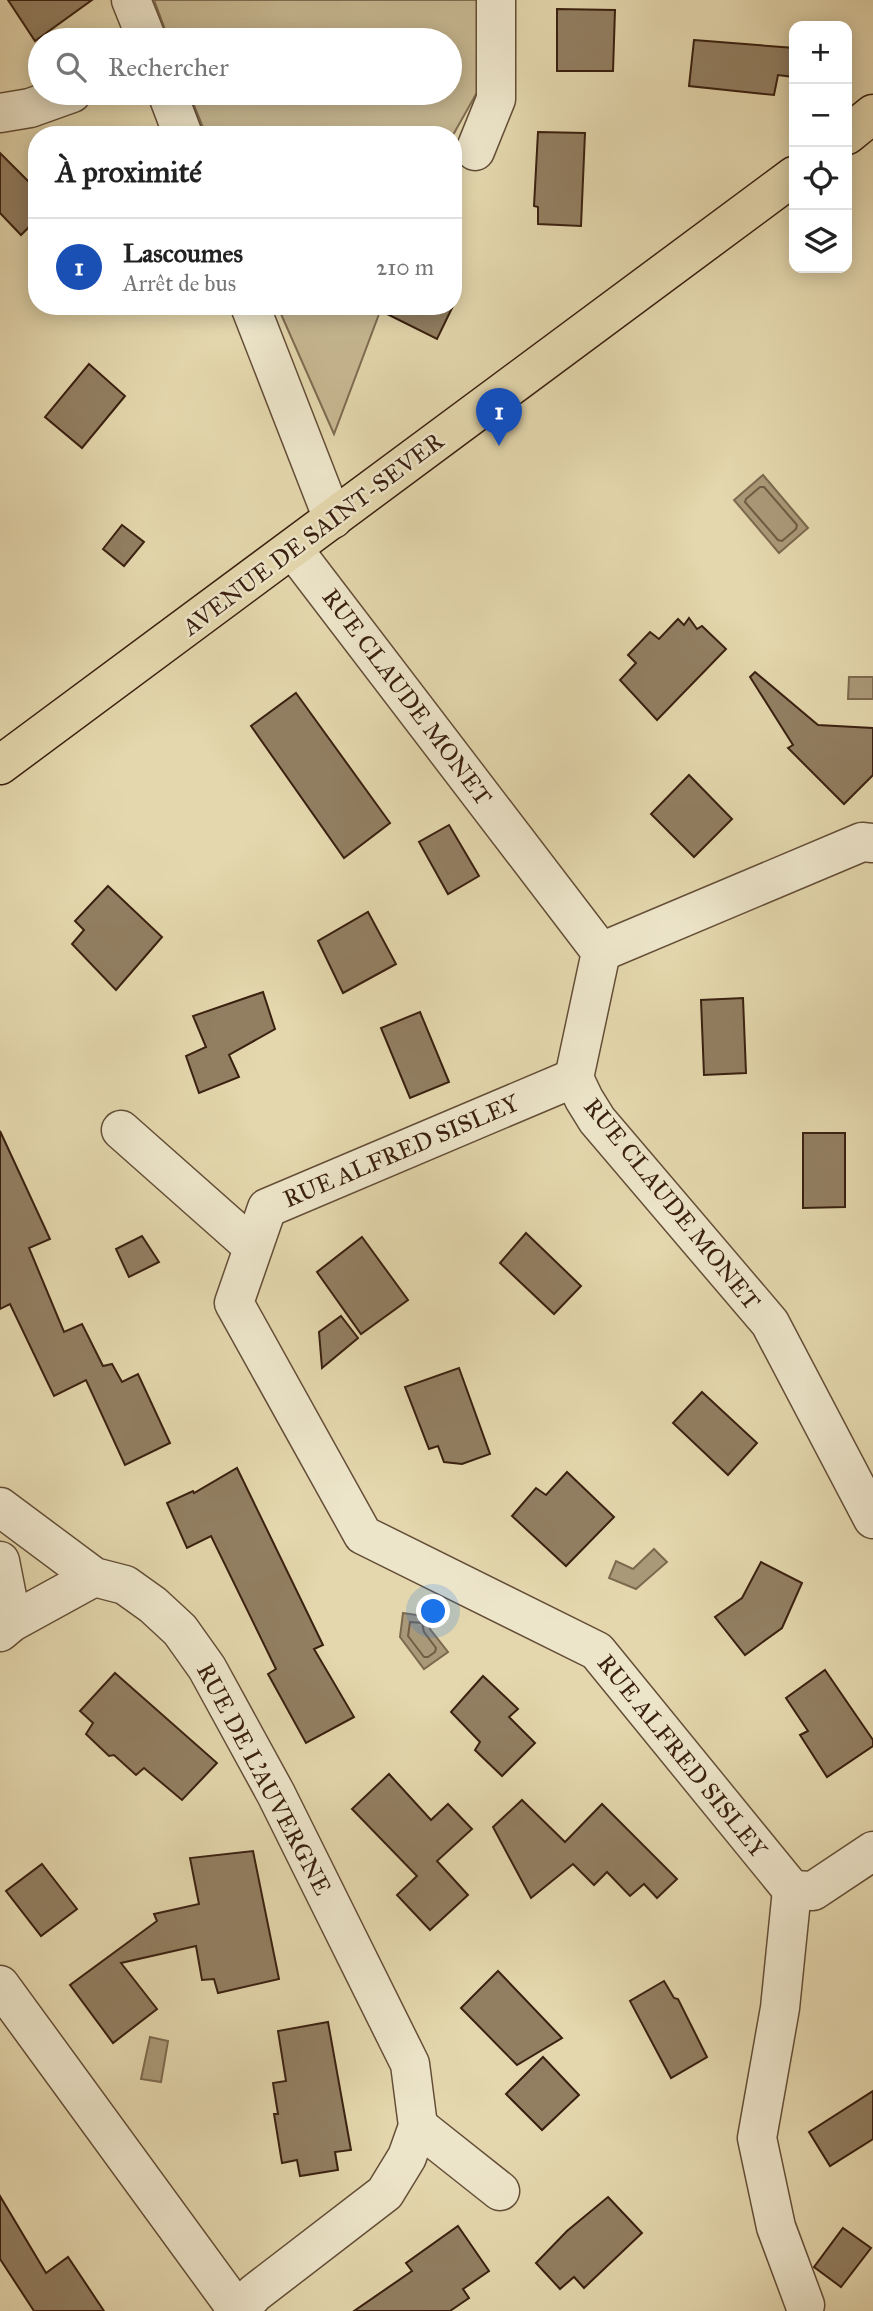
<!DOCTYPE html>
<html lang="fr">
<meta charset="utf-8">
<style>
body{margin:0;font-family:"IM FELL Great Primer",serif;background:#f2f2f2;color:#222}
.controls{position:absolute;right:21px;top:21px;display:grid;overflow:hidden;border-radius:14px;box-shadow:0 4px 18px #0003}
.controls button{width:63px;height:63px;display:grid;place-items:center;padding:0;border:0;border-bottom:2px solid #e0e0e0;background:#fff;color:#222;font:35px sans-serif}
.you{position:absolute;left:434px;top:1612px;width:24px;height:24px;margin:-18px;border:5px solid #fff;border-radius:50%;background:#1a73e8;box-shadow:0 0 0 10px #1a73e833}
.badge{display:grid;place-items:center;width:46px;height:46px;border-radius:50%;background:#b45309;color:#fff;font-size:23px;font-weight:700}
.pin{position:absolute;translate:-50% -58px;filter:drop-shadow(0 2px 4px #0008)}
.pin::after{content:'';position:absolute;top:37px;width:24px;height:21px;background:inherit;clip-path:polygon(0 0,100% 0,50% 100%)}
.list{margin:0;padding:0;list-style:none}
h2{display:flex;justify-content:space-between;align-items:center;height:91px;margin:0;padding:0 28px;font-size:30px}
h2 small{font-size:23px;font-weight:400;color:#767676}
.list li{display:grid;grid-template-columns:46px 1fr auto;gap:21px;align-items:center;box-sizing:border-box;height:98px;padding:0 28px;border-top:2px solid #e0e0e0}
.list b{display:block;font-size:26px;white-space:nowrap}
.list p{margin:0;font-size:23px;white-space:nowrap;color:#767676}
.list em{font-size:23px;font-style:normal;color:#767676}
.icon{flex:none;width:38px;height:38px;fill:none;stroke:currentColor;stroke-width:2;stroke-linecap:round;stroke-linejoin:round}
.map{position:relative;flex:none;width:873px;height:2311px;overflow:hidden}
.search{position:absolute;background:#fff;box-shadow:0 4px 18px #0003;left:28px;top:28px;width:434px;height:77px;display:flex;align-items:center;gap:18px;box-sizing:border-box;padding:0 24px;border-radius:38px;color:#767676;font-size:26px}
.panel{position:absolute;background:#fff;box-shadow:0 4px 18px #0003;left:28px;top:126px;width:434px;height:189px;border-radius:28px}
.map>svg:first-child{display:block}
</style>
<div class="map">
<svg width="873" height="2311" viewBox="0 0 873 2311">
<rect width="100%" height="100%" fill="#e4d7ad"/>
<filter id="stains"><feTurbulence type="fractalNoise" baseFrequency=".00286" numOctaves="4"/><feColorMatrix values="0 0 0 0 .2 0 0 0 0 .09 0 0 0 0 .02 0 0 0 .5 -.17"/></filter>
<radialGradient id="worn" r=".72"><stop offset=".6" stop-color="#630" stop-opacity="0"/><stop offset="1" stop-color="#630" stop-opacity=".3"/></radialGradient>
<!-- green -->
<g fill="#c7b892" stroke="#806c51" stroke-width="2">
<polygon points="154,0 484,0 484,80 453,135 206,135 189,93 450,93 450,40 169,40"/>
<polygon points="272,306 382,306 334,434 281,314 274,313"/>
</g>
<!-- water -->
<g fill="#aa9978" stroke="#7d694e" stroke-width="2">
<polygon points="763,475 808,528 779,553 734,500"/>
<polygon points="849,677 873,677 873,699 848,699"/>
<polygon points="654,1549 667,1562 636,1589 609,1578 616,1561 633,1569"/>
<polygon points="403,1613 431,1617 430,1629 448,1652 424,1669 400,1637"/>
<polygon points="150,2037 168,2041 161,2082 141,2079"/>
</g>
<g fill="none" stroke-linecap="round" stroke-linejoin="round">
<!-- shore -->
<g stroke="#725c44" stroke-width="2">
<polygon points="760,487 764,487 797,525 796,529 782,541 778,540 745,502 746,499"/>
<polygon points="410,1622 422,1623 424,1632 436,1648 435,1652 428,1657 424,1657 408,1636"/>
</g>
</g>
<!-- building -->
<g fill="#927f62" stroke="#3a2010" stroke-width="2">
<polygon points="8,0 92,0 35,41"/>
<polygon points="557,9 615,10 613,71 557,71"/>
<polygon points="694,40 794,48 794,77 778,75 774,95 689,86"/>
<polygon points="538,132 585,133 581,226 538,224 538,207 534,206"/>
<polygon points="0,153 37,190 37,219 21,235 0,213"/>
<polygon points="371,306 453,306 437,339"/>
<polygon points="89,364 125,396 82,448 45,417"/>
<polygon points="122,525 144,542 124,566 103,549"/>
<polygon points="689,618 697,629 702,626 726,649 657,720 620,680 636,663 628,655 650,632 659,639 678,619 684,625"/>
<polygon points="755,672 818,725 873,728 873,775 844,804 788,748 793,745 750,677"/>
<polygon points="296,693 390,823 344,858 251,726"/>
<polygon points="689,775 732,819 694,857 651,814"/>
<polygon points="449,825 479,876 448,894 419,842"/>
<polygon points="108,886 162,937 116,990 72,944 84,930 75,921"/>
<polygon points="368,912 396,964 343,993 318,941"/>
<polygon points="263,992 275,1029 229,1055 239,1077 199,1093 186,1056 206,1047 193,1016"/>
<polygon points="743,998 746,1073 704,1075 701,1000"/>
<polygon points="420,1012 449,1082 410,1098 381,1028"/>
<polygon points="0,1131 50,1239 29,1248 64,1332 82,1324 103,1366 112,1364 122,1382 138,1374 170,1443 125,1465 86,1380 54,1396 10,1304 0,1309"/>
<polygon points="803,1133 845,1133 845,1207 803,1208"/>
<polygon points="526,1233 581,1286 554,1314 500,1263"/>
<polygon points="142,1236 159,1262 129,1277 116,1249"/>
<polygon points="362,1237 408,1300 361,1334 317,1272"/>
<polygon points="341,1316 358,1338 322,1368 319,1332"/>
<polygon points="459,1368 490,1454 462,1464 444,1462 438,1446 429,1449 405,1387"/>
<polygon points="702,1392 757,1443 728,1475 673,1423"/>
<polygon points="237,1468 323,1645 314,1649 354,1717 306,1743 268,1674 276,1669 211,1536 187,1548 167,1503 193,1491 194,1493"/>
<polygon points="567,1472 614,1517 566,1566 512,1516 536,1488 546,1495"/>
<polygon points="761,1562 802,1583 782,1628 745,1655 715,1617 742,1598"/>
<polygon points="825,1670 873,1740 873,1746 827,1777 800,1735 808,1731 786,1698"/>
<polygon points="115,1673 217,1763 182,1800 144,1768 136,1775 114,1755 109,1756 86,1734 93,1723 80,1711"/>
<polygon points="483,1676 518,1709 509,1717 535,1743 502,1776 475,1750 480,1742 451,1712"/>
<polygon points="389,1774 431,1820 448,1804 472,1829 437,1861 468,1895 430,1930 397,1895 417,1876 352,1809"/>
<polygon points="522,1800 565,1842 602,1804 677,1879 657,1898 644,1884 630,1896 607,1872 594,1885 573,1864 531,1898 493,1827"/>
<polygon points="253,1851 279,1979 218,1993 214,1979 202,1980 196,1946 121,1963 157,2009 113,2043 70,1985 157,1921 154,1914 199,1904 190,1858"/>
<polygon points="42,1864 77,1909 41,1936 6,1891"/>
<polygon points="498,1971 562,2038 517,2065 461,2008"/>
<polygon points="664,1981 674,1998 678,1999 707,2057 671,2078 630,2001"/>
<polygon points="328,2022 351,2150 335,2152 338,2170 300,2176 297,2160 282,2163 274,2114 278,2114 273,2083 286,2081 278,2031"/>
<polygon points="543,2057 579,2095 542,2130 506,2094"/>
<polygon points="873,2091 873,2139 830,2166 809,2132"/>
<polygon points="0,2196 46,2273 68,2257 104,2311 34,2311 0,2259"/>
<polygon points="608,2197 642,2233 584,2288 574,2277 560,2289 536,2263 567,2231"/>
<polygon points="458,2226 489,2271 463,2289 469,2298 450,2311 354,2311 412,2271 406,2263"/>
<polygon points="843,2228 871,2248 841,2287 814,2267"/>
</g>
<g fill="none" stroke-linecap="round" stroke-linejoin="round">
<defs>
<g id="minor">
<polyline points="131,0 147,40"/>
<polyline points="167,93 183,135"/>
<polyline points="0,113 30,108 72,93"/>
<polyline points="475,151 496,99 496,0"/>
<polyline points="250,306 333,519"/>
<polyline points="293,549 601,952 574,1078 584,1099 597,1120 770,1323 873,1519"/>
<polyline points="601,952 862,842 873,843"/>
<polyline points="574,1078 267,1208 234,1303 363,1535 597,1651 792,1890"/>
<polyline points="121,1130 253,1247"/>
<polyline points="0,1507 94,1577 125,1585 153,1605 180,1630 207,1668 276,1794 410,2064 418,2126 407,2157 385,2193 255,2293 238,2311"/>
<polyline points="0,1561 12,1622"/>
<polyline points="0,1632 12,1622 94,1577"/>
<polyline points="792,1890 780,2008 757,2138 776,2227 805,2305"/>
<polyline points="792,1890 813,1891 873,1851"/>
<polyline points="0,1985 238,2311"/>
<polyline points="418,2126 500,2191"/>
</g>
<g id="major">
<polyline points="847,135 873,114"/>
<polyline points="0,765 794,176"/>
</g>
</defs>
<!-- minor casing -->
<use href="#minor" stroke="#644e37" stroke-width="41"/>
<!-- major casing -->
<use href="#major" stroke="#3a2010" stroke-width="41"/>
<!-- minor -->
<use href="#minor" stroke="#ede5ca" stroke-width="38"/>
<!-- major -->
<use href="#major" stroke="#e4d7ad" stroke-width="38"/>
</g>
<g text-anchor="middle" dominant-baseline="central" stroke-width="5" stroke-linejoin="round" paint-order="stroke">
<!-- street labels -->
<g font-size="24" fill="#3a2010" stroke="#ede5ca">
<text transform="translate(313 534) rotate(-37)">AVENUE DE SAINT-SEVER</text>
<text transform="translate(407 697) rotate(53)">RUE CLAUDE MONET</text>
<text transform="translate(401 1151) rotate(-23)">RUE ALFRED SISLEY</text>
<text transform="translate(672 1204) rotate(51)">RUE CLAUDE MONET</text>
<text transform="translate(682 1756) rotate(51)">RUE ALFRED SISLEY</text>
<text transform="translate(264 1779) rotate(62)">RUE DE L'AUVERGNE</text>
</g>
</g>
<rect width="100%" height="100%" filter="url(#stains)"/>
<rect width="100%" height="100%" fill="url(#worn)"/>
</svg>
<div class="controls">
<button>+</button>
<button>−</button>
<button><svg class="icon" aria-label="locate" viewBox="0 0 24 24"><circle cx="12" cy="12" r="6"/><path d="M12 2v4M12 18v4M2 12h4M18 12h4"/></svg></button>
<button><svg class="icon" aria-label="layers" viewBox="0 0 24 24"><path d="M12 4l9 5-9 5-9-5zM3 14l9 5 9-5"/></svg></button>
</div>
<div class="you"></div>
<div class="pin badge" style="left:499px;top:446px;background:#1a4fb4">1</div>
<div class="search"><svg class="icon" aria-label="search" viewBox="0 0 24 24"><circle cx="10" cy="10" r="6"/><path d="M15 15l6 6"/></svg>Rechercher</div>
<section class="panel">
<h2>À proximité<small></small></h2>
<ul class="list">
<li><span class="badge" style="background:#1a4fb4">1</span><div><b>Lascoumes</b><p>Arrêt de bus</p></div><em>210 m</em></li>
</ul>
</section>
</div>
